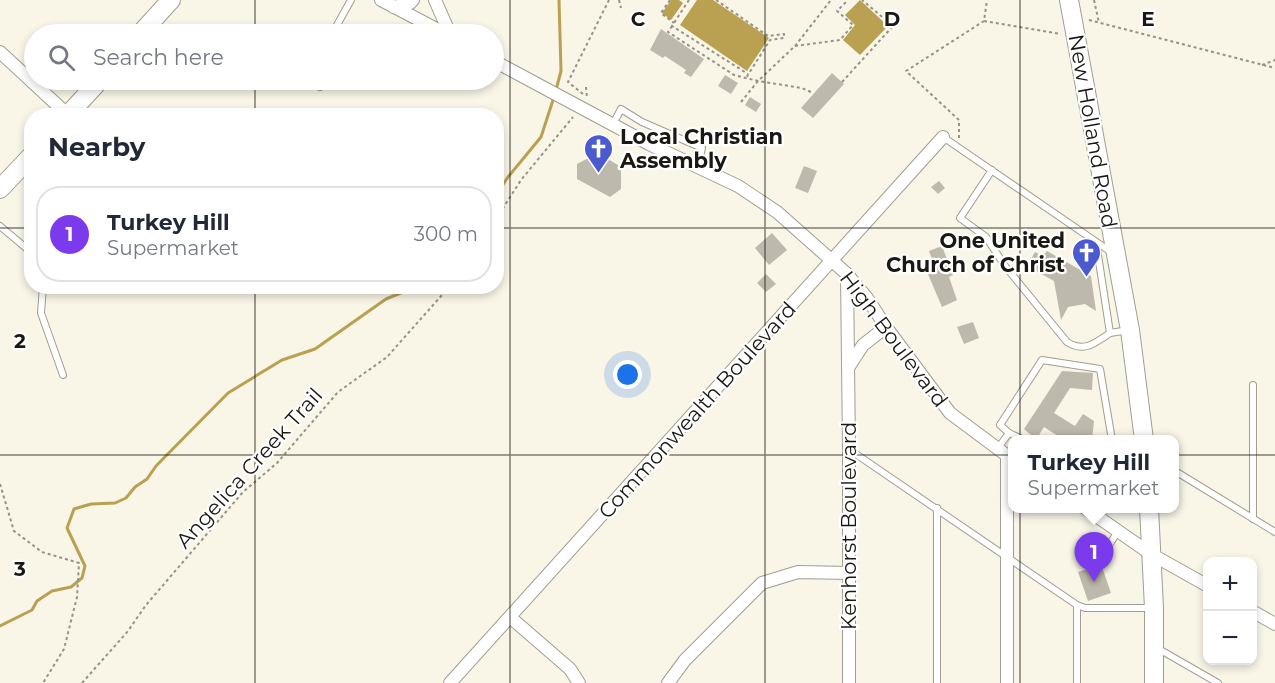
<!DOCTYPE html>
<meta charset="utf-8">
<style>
body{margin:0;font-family:Montserrat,sans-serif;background:#f6f6f7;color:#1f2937}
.controls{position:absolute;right:18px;bottom:18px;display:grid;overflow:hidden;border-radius:12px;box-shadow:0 3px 9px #0003}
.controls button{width:54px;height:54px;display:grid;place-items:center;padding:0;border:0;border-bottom:2px solid #e0e1e3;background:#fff;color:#1f2937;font:30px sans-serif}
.you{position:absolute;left:628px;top:375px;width:21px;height:21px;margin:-15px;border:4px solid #fff;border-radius:50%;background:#1a73e8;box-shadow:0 0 0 9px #1a73e833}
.badge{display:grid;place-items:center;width:39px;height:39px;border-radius:50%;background:#7c3aed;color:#fff;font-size:20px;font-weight:700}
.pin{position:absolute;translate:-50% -50px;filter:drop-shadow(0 2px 3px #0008)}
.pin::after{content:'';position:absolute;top:32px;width:21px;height:18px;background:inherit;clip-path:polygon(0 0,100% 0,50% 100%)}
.popup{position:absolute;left:1008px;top:435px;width:171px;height:78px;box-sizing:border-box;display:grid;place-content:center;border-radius:12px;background:#fff;filter:drop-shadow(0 2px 4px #0005);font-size:20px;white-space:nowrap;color:#747a83}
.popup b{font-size:22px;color:#1f2937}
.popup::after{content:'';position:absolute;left:50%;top:100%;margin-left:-12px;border:12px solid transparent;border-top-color:#fff}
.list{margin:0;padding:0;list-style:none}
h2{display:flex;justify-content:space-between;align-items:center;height:78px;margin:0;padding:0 24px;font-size:26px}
h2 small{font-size:20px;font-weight:400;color:#747a83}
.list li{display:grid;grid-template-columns:39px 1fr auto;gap:18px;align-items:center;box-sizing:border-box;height:96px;margin:0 12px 12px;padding:0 12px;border:2px solid #e0e1e3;border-radius:24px}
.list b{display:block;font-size:22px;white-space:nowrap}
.list p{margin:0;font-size:20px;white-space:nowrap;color:#747a83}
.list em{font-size:20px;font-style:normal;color:#747a83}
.icon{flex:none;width:33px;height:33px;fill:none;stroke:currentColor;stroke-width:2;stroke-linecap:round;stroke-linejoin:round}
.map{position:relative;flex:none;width:1275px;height:683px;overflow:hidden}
.search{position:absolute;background:#fff;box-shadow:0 3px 9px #0003;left:24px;top:24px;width:480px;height:66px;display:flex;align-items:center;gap:15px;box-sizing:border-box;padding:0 21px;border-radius:33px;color:#747a83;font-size:22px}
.panel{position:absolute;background:#fff;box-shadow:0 3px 9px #0003;left:24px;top:108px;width:480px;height:186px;border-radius:24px}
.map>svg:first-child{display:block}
</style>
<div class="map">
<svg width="1275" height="683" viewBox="0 0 1275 683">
<rect width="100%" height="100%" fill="#f9f5e7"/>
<!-- water -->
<g fill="#b9a151">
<polygon points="671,0 679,0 683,3 671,20 662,13"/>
<polygon points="697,0 713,0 769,38 747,71 680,25"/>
<polygon points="860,0 888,26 860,55 843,40 855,25 845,15"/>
</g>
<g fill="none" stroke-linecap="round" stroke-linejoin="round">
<!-- stream -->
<g stroke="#b9a151" stroke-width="3">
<polyline points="556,90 561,71 559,0"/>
<polyline points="496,195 508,177 541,137 554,97"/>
<polyline points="0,626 32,610 37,601 52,591 71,587 82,578 85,566 67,528 74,509 91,504 115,503 126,498 135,487 147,479 156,466 228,393 282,360 315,349 386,299 418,286"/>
</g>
</g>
<!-- building -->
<g fill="#bdb9ac">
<polygon points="661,29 704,59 691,77 684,73 686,70 665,56 663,58 650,50"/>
<polygon points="832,73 844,84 813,118 801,108"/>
<polygon points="725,75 738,83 731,94 718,86"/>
<polygon points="750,97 761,104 756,112 745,105"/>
<polygon points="598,153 621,167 621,189 610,197 577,179 577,164"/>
<polygon points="804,166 817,171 808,193 795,188"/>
<polygon points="939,181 945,188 938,194 931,187"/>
<polygon points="772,233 787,250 769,265 755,248"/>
<polygon points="942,246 953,275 949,277 957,300 942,307 925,267 934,264 929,251"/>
<polygon points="1047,251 1091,276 1096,311 1085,304 1068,307 1061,320 1054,281 1027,266 1035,252 1043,256"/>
<polygon points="766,274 776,284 766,292 757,283"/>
<polygon points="973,322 979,338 964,344 957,327"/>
<polygon points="1062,371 1093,373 1092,390 1070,388 1054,413 1075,426 1083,414 1094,421 1092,440 1064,440 1044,427 1039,435 1031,435 1024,429"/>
<polygon points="1101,564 1111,593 1088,601 1078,572"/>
</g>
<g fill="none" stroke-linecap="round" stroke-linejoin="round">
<defs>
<g id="lane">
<polyline points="332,34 351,0"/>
<polyline points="316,80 320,87"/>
<polyline points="613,124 621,109 642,122 702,148 698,167"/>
<polyline points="943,137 1111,252"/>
<path d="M 992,170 L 960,218 L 986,237 L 1005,266 L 1067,342 C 1084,353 1095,343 1110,333"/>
<polyline points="0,226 32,253"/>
<polyline points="1096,242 1110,333 1129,330"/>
<polyline points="43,286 41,313 63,375"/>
<polyline points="1024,440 1009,433 1000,425 1042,360 1100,369 1112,440"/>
<polyline points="998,448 1009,433"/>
<polyline points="850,450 1077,605 1077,683"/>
<polyline points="1175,471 1275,532"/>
<polyline points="1253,519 1253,385"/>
<polyline points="1108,547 1118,531"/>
<polyline points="1077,605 1085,608 1150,608"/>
<polyline points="1157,648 1218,683"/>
<polyline points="937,683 937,508"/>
</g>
<g id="street">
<polyline points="381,0 446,34"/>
<polyline points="435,0 450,34"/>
<polyline points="394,7 410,3 413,0"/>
<polyline points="0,52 68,115"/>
<polyline points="494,61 649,144 738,186 777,212 847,274 867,298 886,327 950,413 1013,460"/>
<polyline points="847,274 849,449 849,683"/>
<polyline points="848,368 863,345 886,327"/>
<polyline points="1085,508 1151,554 1208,586"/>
<polyline points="1252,611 1275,624"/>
<polyline points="510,617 570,669 579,683"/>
<polyline points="450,683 943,137"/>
<polyline points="668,683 685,660 762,583 798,572 849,573"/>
<polyline points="1007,683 1007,457"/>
</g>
<g id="secondary">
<polyline points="1069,0 1130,330 1144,440"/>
<polyline points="140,34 171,0"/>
<polyline points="67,116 100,80"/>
<polyline points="0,189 32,155"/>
<polyline points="1149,508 1154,608 1154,683"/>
</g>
</defs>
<!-- lane casing -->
<use href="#lane" stroke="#a19d90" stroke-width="8"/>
<!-- street casing -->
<use href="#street" stroke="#a19d90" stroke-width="14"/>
<!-- secondary casing -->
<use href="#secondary" stroke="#a19d90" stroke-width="20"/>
<!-- path -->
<g stroke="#959288" stroke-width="2" stroke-dasharray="3 3" stroke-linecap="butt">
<polyline points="619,0 621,8"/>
<polyline points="670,0 661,13 674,23"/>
<polyline points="689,0 672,26 748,74"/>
<polyline points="716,0 768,36 784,34 784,38 770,40 746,78"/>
<polyline points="1094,0 1099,23"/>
<polyline points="1089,20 1275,68"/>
<polyline points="984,21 1061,34"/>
<polyline points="672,26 668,32 734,75 758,81 802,88 813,93"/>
<polyline points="795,46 831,0"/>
<polyline points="1262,65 1275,60"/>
<polyline points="842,82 893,26 862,0"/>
<polyline points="586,87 587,98"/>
<polyline points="583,94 568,82 609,0"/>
<polyline points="741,102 758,81 795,46 840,40 853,25 837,11 848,0"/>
<polyline points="959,138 959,120 906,71 984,21 987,0"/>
<polyline points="496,219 521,180 573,117"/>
<polyline points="0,484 14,531 42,552 79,563 77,597 64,649 43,683"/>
<polyline points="82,683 128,631 146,605 243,492 277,463 338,392 387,357 450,286"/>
</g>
<!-- lane -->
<use href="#lane" stroke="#fff" stroke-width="6"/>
<!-- street -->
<use href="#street" stroke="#fff" stroke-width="12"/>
<!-- secondary -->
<use href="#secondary" stroke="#fff" stroke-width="18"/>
</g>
<!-- grid -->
<path fill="none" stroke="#191813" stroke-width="1.5" stroke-opacity="0.55" d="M 255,0 L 255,34M 510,0 L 510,683M 765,0 L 765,683M 1020,0 L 1020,683M 255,80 L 255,116M 0,228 L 32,228M 496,228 L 1275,228M 255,286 L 255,683M 0,455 L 1275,455"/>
<!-- icons -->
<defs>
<symbol id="church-pin" viewBox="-11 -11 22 30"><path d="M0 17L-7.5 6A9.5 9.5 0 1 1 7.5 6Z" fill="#4b5acf" stroke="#fff"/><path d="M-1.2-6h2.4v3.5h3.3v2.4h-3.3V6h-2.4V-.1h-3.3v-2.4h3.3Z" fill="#fff"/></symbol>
</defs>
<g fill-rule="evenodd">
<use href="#church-pin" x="582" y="132" width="33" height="45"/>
<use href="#church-pin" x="1070" y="236" width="33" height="45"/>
</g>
<g text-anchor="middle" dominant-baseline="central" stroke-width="4.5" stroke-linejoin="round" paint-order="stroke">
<!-- street labels -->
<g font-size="21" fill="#191813" stroke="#fff">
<text transform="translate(1093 131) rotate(80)">New Holland Road</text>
<text transform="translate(894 339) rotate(53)">High Boulevard</text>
<text transform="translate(697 410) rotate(-48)">Commonwealth Boulevard</text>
<text transform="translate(249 468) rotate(-48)">Angelica Creek Trail</text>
<text transform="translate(848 526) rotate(-90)">Kenhorst Boulevard</text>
</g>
<!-- poi labels -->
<g font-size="21" font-weight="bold" fill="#191813" stroke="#fff" text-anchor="start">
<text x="620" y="136">Local Christian<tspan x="620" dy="24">Assembly</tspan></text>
<text x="1065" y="240" text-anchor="end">One United<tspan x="1065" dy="24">Church of Christ</tspan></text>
</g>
</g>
<g font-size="20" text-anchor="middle" font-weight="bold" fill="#191813" stroke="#fff" stroke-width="4.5" stroke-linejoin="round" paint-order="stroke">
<text x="638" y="26">C</text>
<text x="892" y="26">D</text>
<text x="1148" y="26">E</text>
<text x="20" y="348">2</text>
<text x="20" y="576">3</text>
</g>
</svg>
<div class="controls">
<button>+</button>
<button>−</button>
</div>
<div class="you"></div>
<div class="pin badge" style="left:1094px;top:582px">1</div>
<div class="popup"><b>Turkey Hill</b>Supermarket</div>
<div class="search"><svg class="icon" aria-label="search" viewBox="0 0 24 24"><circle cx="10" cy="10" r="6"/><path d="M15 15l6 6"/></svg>Search here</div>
<section class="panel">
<h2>Nearby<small></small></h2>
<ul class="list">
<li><span class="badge">1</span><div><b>Turkey Hill</b><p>Supermarket</p></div><em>300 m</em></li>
</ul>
</section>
</div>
